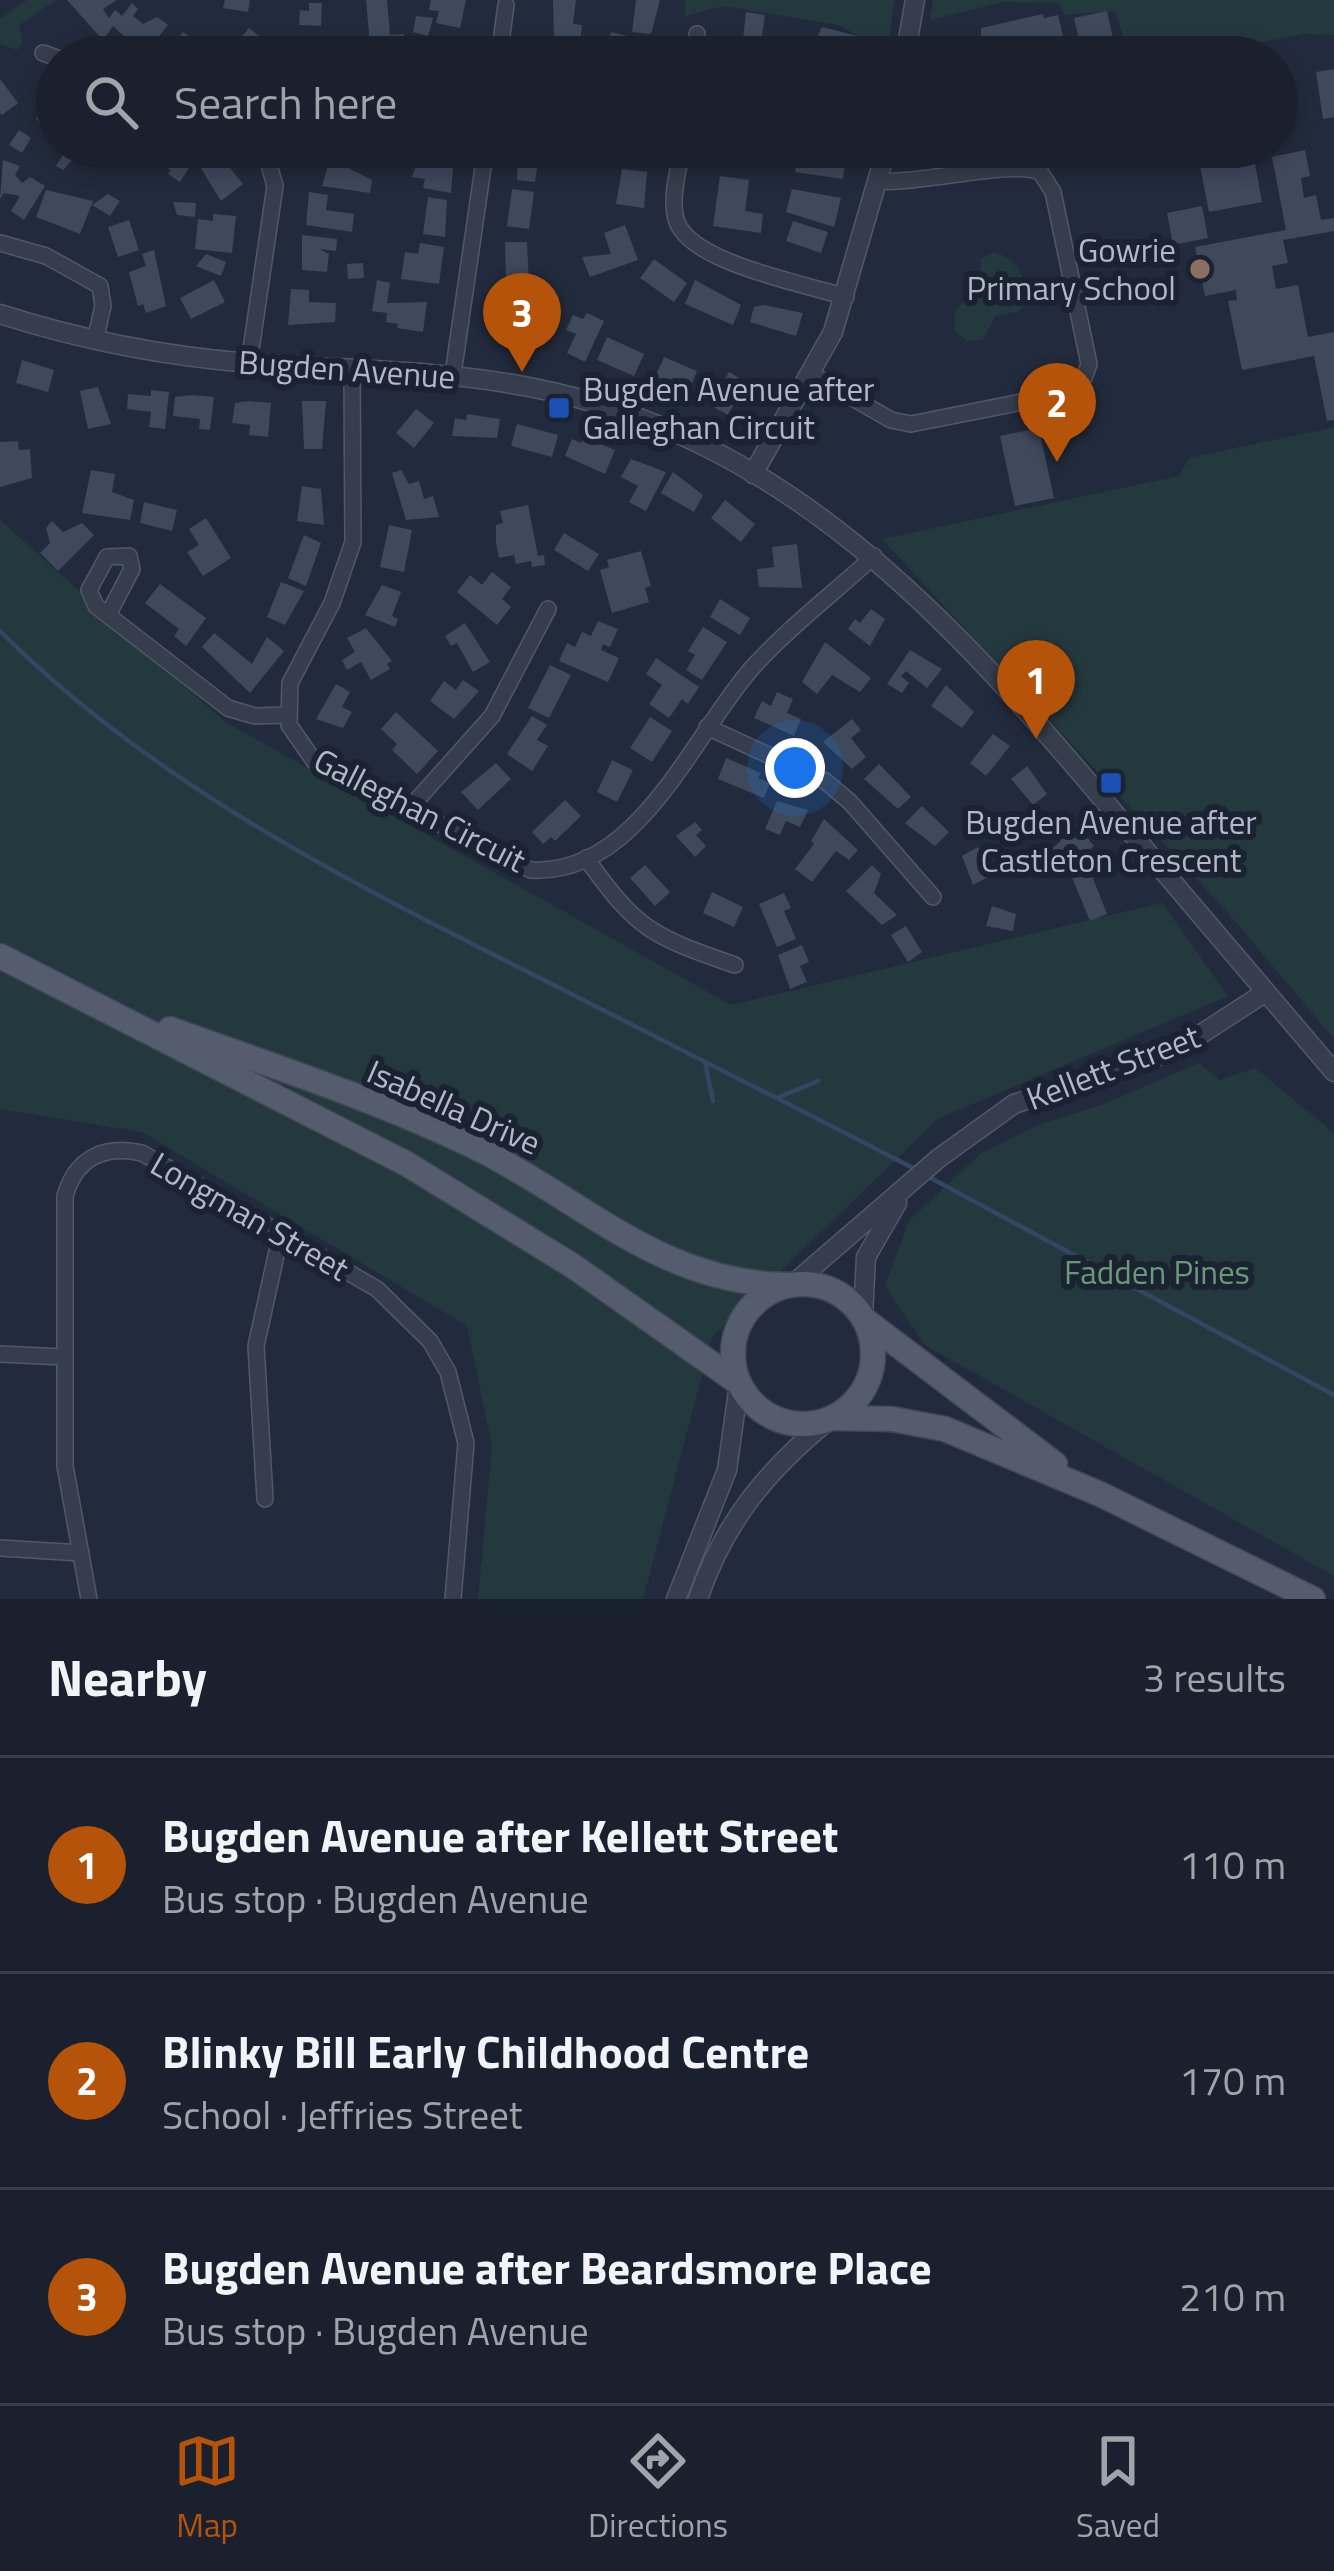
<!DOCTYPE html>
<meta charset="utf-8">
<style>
body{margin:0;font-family:"Titillium Web",sans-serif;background:#272d3a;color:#f1f3f6}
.you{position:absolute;left:795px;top:768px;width:42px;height:42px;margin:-30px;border:9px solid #fff;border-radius:50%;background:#1a73e8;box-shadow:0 0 0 18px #1a73e833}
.badge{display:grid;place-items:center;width:78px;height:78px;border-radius:50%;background:#b45309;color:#fff;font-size:39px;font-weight:700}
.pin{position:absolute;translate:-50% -99px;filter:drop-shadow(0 3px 6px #0008)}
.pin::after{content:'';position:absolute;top:63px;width:42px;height:36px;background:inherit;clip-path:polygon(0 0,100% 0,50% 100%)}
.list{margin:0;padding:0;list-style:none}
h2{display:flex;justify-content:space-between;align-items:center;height:156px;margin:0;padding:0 48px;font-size:51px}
h2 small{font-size:39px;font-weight:400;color:#9fa3aa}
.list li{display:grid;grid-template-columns:78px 1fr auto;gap:36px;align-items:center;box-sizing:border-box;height:216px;padding:0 48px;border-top:3px solid #383e4a}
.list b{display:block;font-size:45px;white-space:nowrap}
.list p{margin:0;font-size:39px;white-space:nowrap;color:#9fa3aa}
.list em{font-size:39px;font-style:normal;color:#9fa3aa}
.icon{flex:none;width:66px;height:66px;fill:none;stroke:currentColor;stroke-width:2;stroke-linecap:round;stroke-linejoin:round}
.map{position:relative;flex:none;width:1334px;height:1599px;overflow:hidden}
.search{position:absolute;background:#1a202e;box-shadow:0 6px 18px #0003;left:36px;right:36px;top:36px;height:132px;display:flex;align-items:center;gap:30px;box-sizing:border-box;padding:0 42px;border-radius:66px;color:#9fa3aa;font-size:45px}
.sheet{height:804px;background:#1a202e}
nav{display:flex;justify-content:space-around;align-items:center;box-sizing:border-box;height:168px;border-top:3px solid #383e4a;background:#1a202e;font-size:33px;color:#9fa3aa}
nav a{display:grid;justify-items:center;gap:6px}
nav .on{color:#b45309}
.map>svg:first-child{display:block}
</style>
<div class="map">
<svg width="1334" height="1599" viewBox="0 0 1334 1599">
<rect width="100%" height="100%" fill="#222b3d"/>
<!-- green -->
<g fill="#24393e">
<polygon points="27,0 56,0 19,25 23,43 17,49 0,45 0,19"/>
<polygon points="685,0 894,0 888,51 838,25 723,6 685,16"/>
<polygon points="933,0 1334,0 1334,35 1304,34 1253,44 1236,57 1130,57 1115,11 1065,15 1059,3 1003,2 930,20"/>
<path d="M 993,252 C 1015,256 1028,280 1027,302 L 1018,312 L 996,316 L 982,340 L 967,341 L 955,331 L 955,312 L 982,278 L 980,260 Z"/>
<polygon points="1334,427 1334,1039 1229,914 882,539 1179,476 1189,458"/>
<polygon points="0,520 225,722 731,1005 1162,903 1228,996 939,1118 712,1337 643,1599 478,1599 492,1446 467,1326 142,1132 0,1109"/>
<polygon points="1199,1063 1220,1080 1255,1068 1334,1133 1334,1576 925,1345 885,1286 909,1221 980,1154 1038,1125 1104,1104"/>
</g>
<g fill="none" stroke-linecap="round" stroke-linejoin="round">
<!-- stream -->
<g stroke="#354564" stroke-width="4.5">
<path d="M 0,631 C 152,782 337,876 526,971 C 657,1037 787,1103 917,1170"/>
<polyline points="705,1062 713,1101"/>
<polyline points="779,1097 818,1081"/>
<polyline points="927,1176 1334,1395"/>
</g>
</g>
<!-- building -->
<g fill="#3e495c">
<polygon points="67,0 117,0 103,9 109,18 115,10 122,16 132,3 138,9 133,16 143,24 157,17 168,25 144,55 113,26 103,40"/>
<polygon points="225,0 250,0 248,12 223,8"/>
<polygon points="366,0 387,0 390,35 404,34 405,51 391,52 390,43 370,45"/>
<polygon points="431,0 466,0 460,28 436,23 439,11 429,10"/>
<polygon points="553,0 576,0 573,24 582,25 580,42 554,39"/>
<polygon points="636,0 660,0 651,34 632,32"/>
<polygon points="309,3 322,3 321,26 299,25 300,10 309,11"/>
<polygon points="1107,11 1117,57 1083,57 1074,18"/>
<polygon points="746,12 765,15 760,50 742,48"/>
<polygon points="1043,14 1044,18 1058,15 1068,57 981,57 981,28"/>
<polygon points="416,16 433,18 428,36 413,32"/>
<polygon points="822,27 858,36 849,57 814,44"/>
<polygon points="249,28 260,37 250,50 238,41"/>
<polygon points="183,32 210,52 220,39 229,46 221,57 175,57 179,53 171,47"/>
<polygon points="611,32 647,41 643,55 607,46"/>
<polygon points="465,45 467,57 428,57 441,48"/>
<polygon points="1334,69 1334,117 1323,119 1316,72"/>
<polygon points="0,79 18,103 2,115 0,113"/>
<polygon points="49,99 57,104 57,142 36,119"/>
<polygon points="19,130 31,138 22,153 9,145"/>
<polygon points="68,147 85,147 63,170 56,166"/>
<polygon points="128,147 166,147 192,163 180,182 168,174 171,170"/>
<polygon points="518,147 540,147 535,182 517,180"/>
<polygon points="720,147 750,147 749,159 740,157 738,166 718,163"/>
<polygon points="1252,147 1262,202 1209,212 1198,156"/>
<polygon points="205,148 213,158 219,154 243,184 221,201 194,157"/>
<polygon points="333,149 352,152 350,169 372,180 370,193 322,186"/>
<polygon points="1305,150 1310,176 1301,178 1304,198 1316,195 1321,220 1334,218 1334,231 1283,240 1288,263 1272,266 1276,289 1298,285 1308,337 1334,332 1334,420 1327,421 1314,356 1242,370 1228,301 1237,300 1236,290 1205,296 1195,247 1286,230 1272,157"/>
<polygon points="434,151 454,154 451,193 423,188 425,179 412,177 419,157 433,159"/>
<polygon points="798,152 845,160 843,179 795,172"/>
<polygon points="3,160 20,166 15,175 22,183 30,177 45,186 24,220 11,211 20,196 4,193 0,199"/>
<polygon points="622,169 647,172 644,208 616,204"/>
<polygon points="720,176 749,180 745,211 763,214 761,233 713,226"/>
<polygon points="512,189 534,192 529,229 507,226"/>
<polygon points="792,189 841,198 834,227 786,212"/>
<polygon points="46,190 93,201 80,234 36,217"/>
<polygon points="309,192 328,195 326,210 354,214 352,232 306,225"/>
<polygon points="108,194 120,201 110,216 92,205"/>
<polygon points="428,197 447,200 445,237 423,234"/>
<polygon points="173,202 196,203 195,217 177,215"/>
<polygon points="1202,206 1208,238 1173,245 1167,213"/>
<polygon points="213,214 236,216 232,253 195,249 198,219 213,221"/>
<polygon points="129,220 139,250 118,257 108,227"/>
<polygon points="793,221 828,232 821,253 786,241"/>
<polygon points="625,225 638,260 590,277 582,257 611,254 604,233"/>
<polygon points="302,235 337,239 336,251 320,249 329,254 327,272 302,270"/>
<polygon points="505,242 527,242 529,283 506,283"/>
<polygon points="420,243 444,247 439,284 401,279 405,252 418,254"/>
<polygon points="154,250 166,306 146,313 143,304 138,306 129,272 146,266 142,254"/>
<polygon points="206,254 226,262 221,276 196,266"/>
<polygon points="654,259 687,283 674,302 640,278"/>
<polygon points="363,263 364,278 348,279 347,264"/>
<polygon points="214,280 225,302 191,319 180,298"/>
<polygon points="377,280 390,283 387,303 427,302 423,332 397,328 398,324 386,322 387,313 372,311"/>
<polygon points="695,280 741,305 733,325 685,304"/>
<polygon points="291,289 309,290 309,302 336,303 335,322 288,325"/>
<polygon points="517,302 524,342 503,346 495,306"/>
<polygon points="764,305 803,313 796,336 750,322 754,307"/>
<polygon points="587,313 604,321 585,362 567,353 576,334 566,330 573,315 583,319"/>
<polygon points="607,337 644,354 634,376 597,360"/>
<polygon points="664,357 697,371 687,395 655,377"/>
<polygon points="22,360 54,370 48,392 16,383"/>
<polygon points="729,372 755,387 747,401 738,396 728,415 710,405"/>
<polygon points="98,387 111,424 88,429 80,391"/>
<polygon points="151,390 169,392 165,429 149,427 151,412 127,409 128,394 151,396"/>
<polygon points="192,395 214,397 210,430 199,429 200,419 173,416 175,397"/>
<polygon points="249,401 271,403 268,437 249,435 250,425 232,423 235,403"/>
<polygon points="302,401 326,401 322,449 304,449"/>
<polygon points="416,409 434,423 414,448 396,433"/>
<polygon points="467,414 500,419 497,438 452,436 455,418 466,420"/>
<polygon points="517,424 558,435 552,457 511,446"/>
<polygon points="1039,428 1054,498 1015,506 1000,436"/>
<polygon points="584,437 615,450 605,474 565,456 572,439 581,443"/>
<polygon points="18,441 19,450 30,449 32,478 0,487 0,442"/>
<polygon points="631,459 666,472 646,511 629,502 638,486 621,477"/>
<polygon points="91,470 115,474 112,492 134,500 130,520 82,513"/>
<polygon points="401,470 409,484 419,481 424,499 433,496 439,517 406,520 392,473"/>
<polygon points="673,472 703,495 694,512 661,493"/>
<polygon points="302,486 321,489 324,525 297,521"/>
<polygon points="725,500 755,524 741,542 711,518"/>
<polygon points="144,502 177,510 172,531 140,523"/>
<polygon points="528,505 538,556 544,555 545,565 532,567 531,561 516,564 514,555 499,558 496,543 496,525 503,523 500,511"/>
<polygon points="206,518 231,558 203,576 187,552 199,545 189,529"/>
<polygon points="52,521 63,532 82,523 94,535 58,571 40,553 50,543 46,528"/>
<polygon points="389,525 412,530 404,572 380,567"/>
<polygon points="564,533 599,554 588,571 554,550"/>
<polygon points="304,535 321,543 306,586 288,578"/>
<polygon points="797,544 802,588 759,587 757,569 774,567 772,547"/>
<polygon points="641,551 651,586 645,588 649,602 612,613 600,570 609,567 607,560"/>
<polygon points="492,572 511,587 502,599 511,607 497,625 457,592 470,575 482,585"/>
<polygon points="281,582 304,591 285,625 267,617"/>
<polygon points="160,584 206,618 186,646 174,636 179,629 145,603"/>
<polygon points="382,585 401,592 392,616 398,619 395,627 365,615"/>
<polygon points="720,599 750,618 740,635 710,617"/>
<polygon points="871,609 885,619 870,646 848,629 855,619 860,623"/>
<polygon points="598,621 618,629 610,647 603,644 601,650 619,658 608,682 559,661 567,643 575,647 582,632 591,636"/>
<polygon points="465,623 490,662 473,672 457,643 451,646 445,636"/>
<polygon points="703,627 727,642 702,680 686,670 695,655 688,651"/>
<polygon points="366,628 392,661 387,664 390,669 371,680 361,662 347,670 342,660 355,652 347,638"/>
<polygon points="214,633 252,664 267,637 284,651 250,693 202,647"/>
<polygon points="825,642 871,678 860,692 832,675 817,694 802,682"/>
<polygon points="910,650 942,669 927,688 906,671 901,676 909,683 902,693 887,684"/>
<polygon points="656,658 699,687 688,704 682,699 669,718 649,704 662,685 646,674"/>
<polygon points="550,665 571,675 549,718 528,708"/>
<polygon points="463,680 479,691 454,719 430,701 444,681 456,690"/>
<polygon points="336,684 350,692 342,707 352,712 343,728 316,719"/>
<polygon points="946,685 974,712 962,728 931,706"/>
<polygon points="777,692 793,699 787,713 801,719 794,736 754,718 762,701 771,706"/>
<polygon points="396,712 438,751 417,774 392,750 397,744 381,729"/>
<polygon points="532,716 547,725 537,740 548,746 532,771 507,754"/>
<polygon points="650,717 672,731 652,762 630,748"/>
<polygon points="852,719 861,730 851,738 866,757 852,769 823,742"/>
<polygon points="993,734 1010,746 986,776 970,763"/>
<polygon points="726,758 761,773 758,778 770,783 764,798 718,779"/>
<polygon points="612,760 633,770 617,802 597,792"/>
<polygon points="496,763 511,779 478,810 461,792"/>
<polygon points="879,764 911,797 898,809 864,779"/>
<polygon points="1027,766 1047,794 1033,805 1011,779"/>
<polygon points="565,800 581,816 555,841 551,837 543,844 532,832"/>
<polygon points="777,801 808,810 800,827 786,821 780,835 765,829"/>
<polygon points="922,806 949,832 935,846 905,823"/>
<polygon points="1070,817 1094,846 1076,861 1069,852 1058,861 1049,851 1061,841 1053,832"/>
<polygon points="824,819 858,850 849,860 836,851 812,882 795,869 814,844 811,841"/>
<polygon points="695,822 702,830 696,835 706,846 695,857 676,836"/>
<polygon points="978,847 994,874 973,885 962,856"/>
<polygon points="645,865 670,892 655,906 630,878"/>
<polygon points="872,865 881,874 874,893 897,915 882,925 846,891"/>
<polygon points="1089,868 1107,914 1090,921 1071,875"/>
<polygon points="712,892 743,907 734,927 703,913"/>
<polygon points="784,893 791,908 784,911 796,939 777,947 759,904"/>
<polygon points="992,906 1016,914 1013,931 986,926"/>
<polygon points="906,926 922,952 908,962 891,935"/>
<polygon points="802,945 809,962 800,966 807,982 790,989 778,955"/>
</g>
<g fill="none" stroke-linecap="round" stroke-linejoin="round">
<defs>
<g id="minor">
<polyline points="43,53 57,58"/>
<polyline points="499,57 506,5"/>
<polyline points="694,57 697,34"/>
<path d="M 682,147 C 679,170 669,200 677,222 C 692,263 805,284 846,297"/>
<polyline points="0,243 46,256 100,286 103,306 95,341"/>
<polyline points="249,363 275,186 264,147"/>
<path d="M 352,368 L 353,542 L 332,603 L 290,683 L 289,725 L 314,761 L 531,870 C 638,876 693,735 752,668 C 788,628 834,593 874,556"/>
<polyline points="453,374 486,147"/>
<path d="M 811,374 L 891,420 L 911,424 L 1067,393 L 1084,378 L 1089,364 L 1053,192 L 1041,173 C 1018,158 920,185 878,181"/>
<polyline points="108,615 132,569 129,556 107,557 89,590 96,606 228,708 255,716 287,715"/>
<polyline points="707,727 825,781 850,802 933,897"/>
<polyline points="408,810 492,716 548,609"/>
<path d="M 586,858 C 638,931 652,936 735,965"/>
<polyline points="0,1354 63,1357"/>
<polyline points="265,1499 256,1346 281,1233"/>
<polyline points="0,1548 81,1553"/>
<path d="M 89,1599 L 65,1466 L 65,1196 C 76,1157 105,1145 142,1153 L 377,1289 L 430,1341 L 448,1372 L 466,1443 L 453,1599"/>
</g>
<g id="tertiary">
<polyline points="905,57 915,0"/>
<path d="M 0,314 C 81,340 164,356 249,363 C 342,370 436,369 529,387 C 786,436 951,619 1111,809 C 1185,897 1259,984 1334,1072"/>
<polyline points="753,474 833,332 887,147"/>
<polyline points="792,1285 939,1158 1014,1104 1178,1049 1266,992"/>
<polyline points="863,1317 866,1257 897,1203"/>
<polyline points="676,1599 727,1470 739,1384"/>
<path d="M 698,1599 C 724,1522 767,1470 830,1419"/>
</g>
<g id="primary">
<polyline points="0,956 407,1164 573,1266 739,1383"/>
<path d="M 170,1029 C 272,1066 379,1100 477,1148 C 586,1202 661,1284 789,1285"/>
<circle cx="803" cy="1354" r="70"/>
<polyline points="866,1321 1055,1464"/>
<polyline points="832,1418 892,1419 945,1429 1100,1494 1313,1599"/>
</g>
</defs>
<!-- minor casing -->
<use href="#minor" stroke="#515868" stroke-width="18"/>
<!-- tertiary casing -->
<use href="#tertiary" stroke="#515868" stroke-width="21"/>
<!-- primary casing -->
<use href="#primary" stroke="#3f4756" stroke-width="27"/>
<!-- minor -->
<use href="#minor" stroke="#363e4d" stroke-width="15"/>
<!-- tertiary -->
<use href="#tertiary" stroke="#363e4d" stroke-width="18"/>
<!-- primary -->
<use href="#primary" stroke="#545c6d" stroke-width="24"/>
</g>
<!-- markers -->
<circle fill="#8d6e63" stroke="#1b2332" stroke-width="4.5" cx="1200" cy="269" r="12"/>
<g fill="#1a4fb4" stroke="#1b2332" stroke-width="4.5">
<rect x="547" y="396" width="24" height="24" rx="6"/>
<rect x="1099" y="771" width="24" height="24" rx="6"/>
</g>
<g text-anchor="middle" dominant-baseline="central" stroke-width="12" stroke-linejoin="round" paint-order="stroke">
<!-- poi labels -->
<g font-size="33" fill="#b2b8c8" stroke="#1b2332" text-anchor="end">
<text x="1176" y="250">Gowrie<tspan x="1176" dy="38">Primary School</tspan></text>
<text x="583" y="389" text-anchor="start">Bugden Avenue after<tspan x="583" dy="38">Galleghan Circuit</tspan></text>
<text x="1111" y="822" text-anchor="middle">Bugden Avenue after<tspan x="1111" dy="38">Castleton Crescent</tspan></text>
</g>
<!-- street labels -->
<g font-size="33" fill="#b2b8c8" stroke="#1b2332">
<text transform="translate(347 369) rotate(4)">Bugden Avenue</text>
<text transform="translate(420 810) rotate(27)">Galleghan Circuit</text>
<text transform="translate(1113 1067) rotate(-21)">Kellett Street</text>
<text transform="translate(454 1107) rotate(24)">Isabella Drive</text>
<text transform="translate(250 1216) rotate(30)">Longman Street</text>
</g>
<!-- park labels -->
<g font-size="33" fill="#689a78" stroke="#1b2332">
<text x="1157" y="1272">Fadden Pines</text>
</g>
</g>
</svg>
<div class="you"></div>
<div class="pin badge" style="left:1036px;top:739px">1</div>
<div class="pin badge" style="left:1057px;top:462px">2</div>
<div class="pin badge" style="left:522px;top:372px">3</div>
<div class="search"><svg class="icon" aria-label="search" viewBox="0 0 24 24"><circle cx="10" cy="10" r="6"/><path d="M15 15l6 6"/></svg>Search here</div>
</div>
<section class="sheet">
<h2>Nearby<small>3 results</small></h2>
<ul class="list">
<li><span class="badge">1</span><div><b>Bugden Avenue after Kellett Street</b><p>Bus stop · Bugden Avenue</p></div><em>110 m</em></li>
<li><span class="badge">2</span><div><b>Blinky Bill Early Childhood Centre</b><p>School · Jeffries Street</p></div><em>170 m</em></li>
<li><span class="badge">3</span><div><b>Bugden Avenue after Beardsmore Place</b><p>Bus stop · Bugden Avenue</p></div><em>210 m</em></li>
</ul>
</section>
<nav>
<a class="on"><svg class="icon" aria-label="map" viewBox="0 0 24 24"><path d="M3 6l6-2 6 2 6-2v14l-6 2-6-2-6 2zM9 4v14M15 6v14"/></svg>Map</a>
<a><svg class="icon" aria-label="directions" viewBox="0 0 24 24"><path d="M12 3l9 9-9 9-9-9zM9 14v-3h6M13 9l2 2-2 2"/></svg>Directions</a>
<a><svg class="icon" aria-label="saved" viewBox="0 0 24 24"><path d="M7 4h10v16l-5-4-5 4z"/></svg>Saved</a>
</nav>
